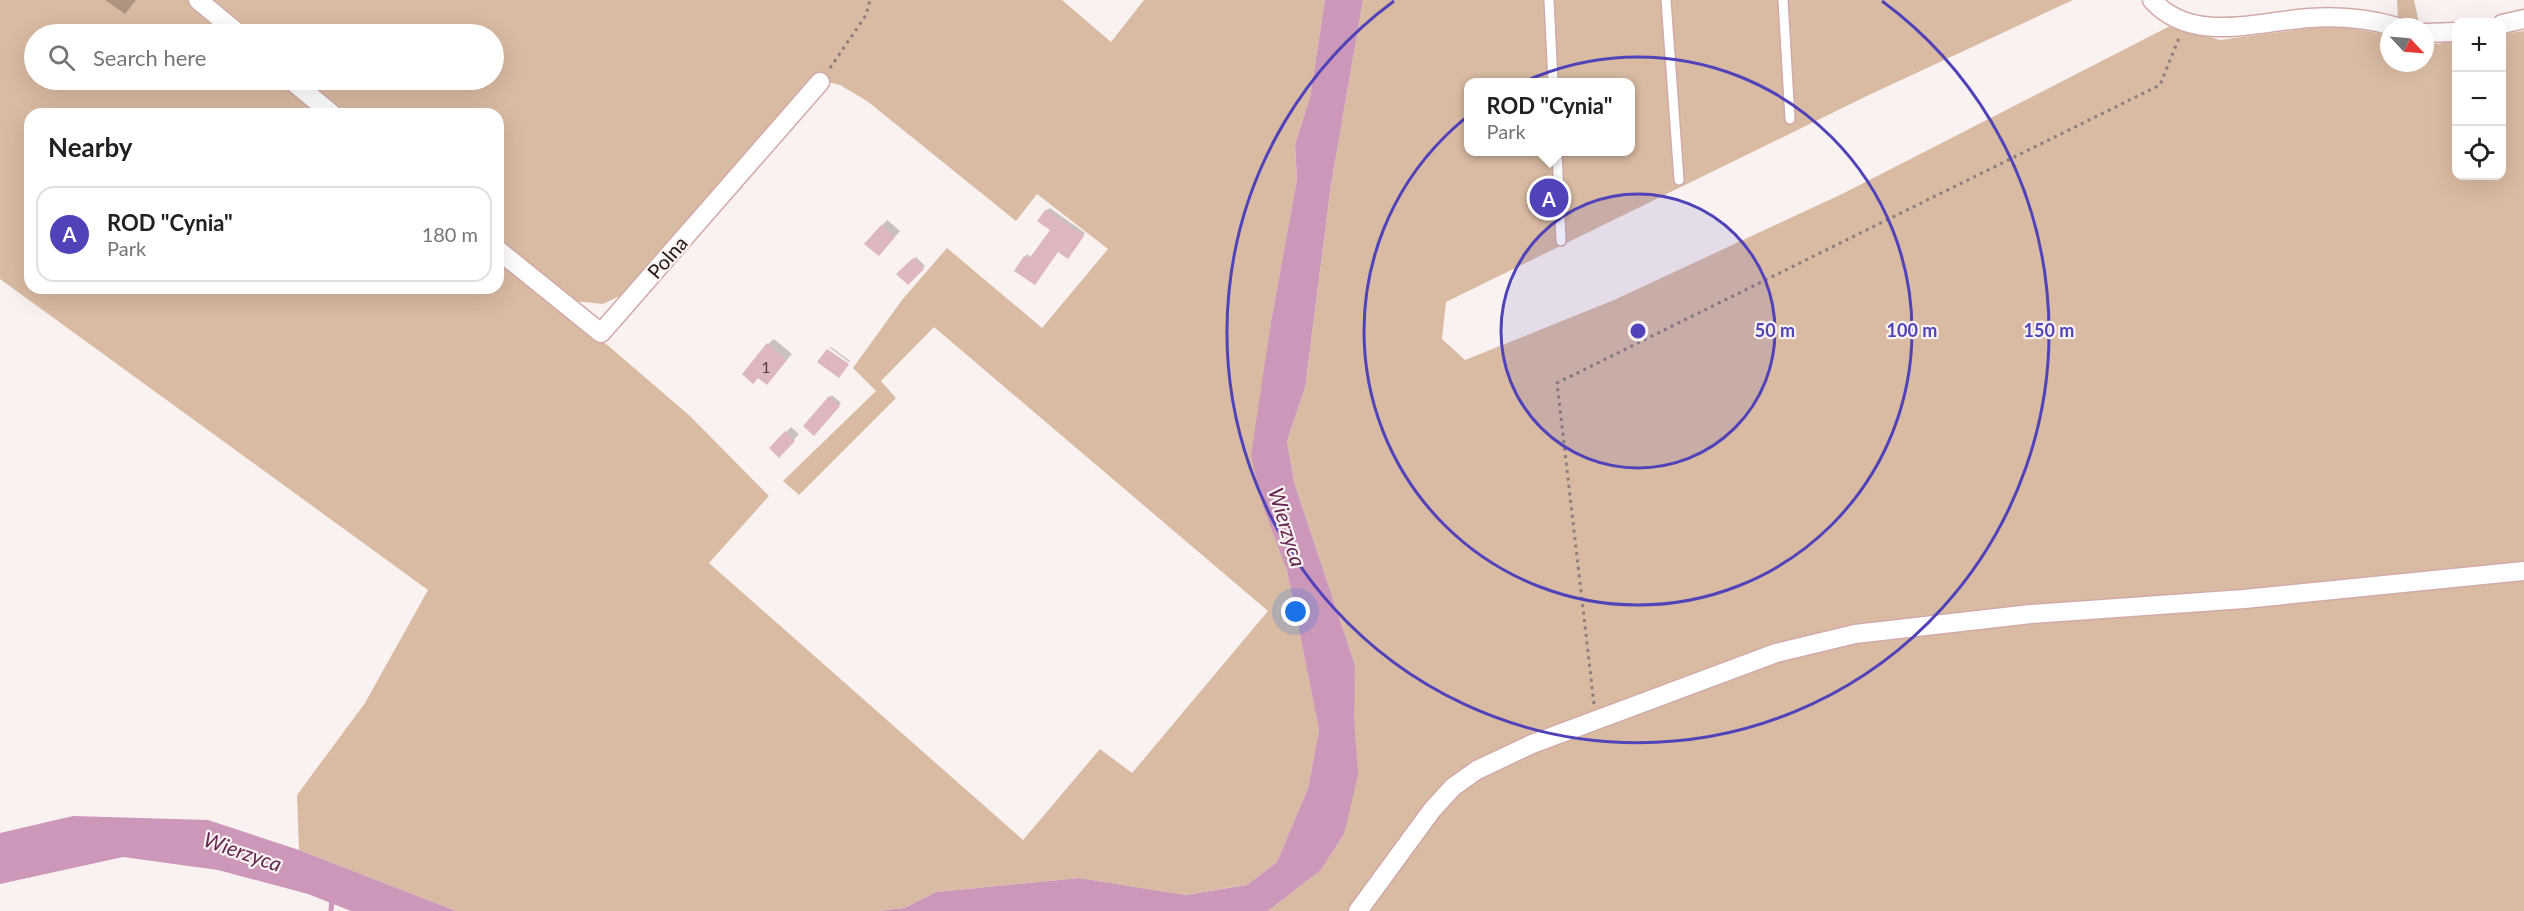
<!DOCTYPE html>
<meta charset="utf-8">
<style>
body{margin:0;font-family:Lato,sans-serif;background:#f2f2f2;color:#202124}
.controls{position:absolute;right:18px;top:18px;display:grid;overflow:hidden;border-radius:12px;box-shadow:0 6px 24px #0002}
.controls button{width:54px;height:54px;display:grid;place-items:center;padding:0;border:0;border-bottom:2px solid #e0e0e0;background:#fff;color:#202124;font:30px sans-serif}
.compass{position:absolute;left:2380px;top:18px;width:54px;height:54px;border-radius:50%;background:#fff;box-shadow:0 6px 24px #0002;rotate:116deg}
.you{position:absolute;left:1296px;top:612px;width:21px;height:21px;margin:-15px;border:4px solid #fff;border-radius:50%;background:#1a73e8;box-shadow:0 0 0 9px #1a73e833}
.badge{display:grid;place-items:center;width:39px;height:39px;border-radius:50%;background:#5043ba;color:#fff;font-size:20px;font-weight:700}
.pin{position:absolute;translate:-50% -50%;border:3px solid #fff;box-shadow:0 2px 6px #0006}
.popup{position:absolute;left:1464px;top:78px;width:171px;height:78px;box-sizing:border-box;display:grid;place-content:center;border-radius:12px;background:#fff;filter:drop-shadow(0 2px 4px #0005);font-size:20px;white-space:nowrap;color:#757577}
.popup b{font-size:22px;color:#202124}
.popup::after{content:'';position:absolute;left:50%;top:100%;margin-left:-12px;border:12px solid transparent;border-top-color:#fff}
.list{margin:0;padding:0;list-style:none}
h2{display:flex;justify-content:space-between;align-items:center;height:78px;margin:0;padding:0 24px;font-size:26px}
h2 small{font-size:20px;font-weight:400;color:#757577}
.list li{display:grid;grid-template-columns:39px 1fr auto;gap:18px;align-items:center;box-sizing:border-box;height:96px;margin:0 12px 12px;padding:0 12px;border:2px solid #e0e0e0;border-radius:18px}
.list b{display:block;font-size:22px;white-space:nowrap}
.list p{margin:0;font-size:20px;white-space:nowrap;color:#757577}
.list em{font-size:20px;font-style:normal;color:#757577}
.icon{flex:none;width:33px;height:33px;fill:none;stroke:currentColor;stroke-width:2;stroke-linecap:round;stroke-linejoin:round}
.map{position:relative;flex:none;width:2524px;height:911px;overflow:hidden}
.search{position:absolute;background:#fff;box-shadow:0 6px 24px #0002;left:24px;top:24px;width:480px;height:66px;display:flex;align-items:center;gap:15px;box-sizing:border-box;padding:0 21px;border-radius:33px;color:#757577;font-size:22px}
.panel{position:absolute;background:#fff;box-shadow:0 6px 24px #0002;left:24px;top:108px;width:480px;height:186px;border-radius:18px}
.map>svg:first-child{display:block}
</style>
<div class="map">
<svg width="2524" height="911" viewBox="0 0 2524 911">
<rect width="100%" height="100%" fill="#faf2f1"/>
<!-- green -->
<g fill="#d9bba3" fill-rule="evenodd">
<polygon points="0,0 189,0 229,34 34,34 34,80 282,80 324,114 30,114 30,288 498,288 498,259 605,343 690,416 769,496 709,563 1023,840 1100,749 1132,773 1268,611 934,327 881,381 896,398 799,495 783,481 876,391 853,368 902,300 947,248 1042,328 1108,249 1037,194 1016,221 867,101 840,85 816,79 630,291 603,304 574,301 498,242 498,114 344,114 303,80 494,80 494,34 251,34 213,0 1062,0 1111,42 1144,0 1325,0 1310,97 1295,145 1297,179 1271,322 1263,383 1264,506 1287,571 1319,730 1308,788 1277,862 1247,885 1184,895 1079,878 936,892 904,908 877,911 456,911 299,850 297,795 365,703 428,590 0,279"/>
<path d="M 1363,0 L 2073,0 L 1871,94 L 1446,302 L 1442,339 L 1465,360 L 1614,300 L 1844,193 L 2170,26 L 2220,40 L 2332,25 L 2389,35 L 2389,63 L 2425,63 L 2425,42 L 2438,44 L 2456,41 L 2456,176 L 2502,176 L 2502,34 L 2524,31 L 2524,911 L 1268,911 L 1321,870 L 1344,834 L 1355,665 L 1294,482 L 1287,441 L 1305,388 L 1331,185 ZM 1468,82 L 1630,82 L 1630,152 L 1468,152 Z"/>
<polygon points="2397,0 2414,0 2419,23 2398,18"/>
</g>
<!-- water -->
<g fill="#cc97b8">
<polygon points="1325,0 1363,0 1331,185 1305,388 1287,441 1294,482 1355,665 1354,718 1358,775 1344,834 1321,870 1268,911 877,911 904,908 936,892 1079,878 1185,895 1247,885 1277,862 1308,788 1319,730 1287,571 1263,506 1251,456 1271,322 1297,179 1295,145 1310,97"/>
<polygon points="73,816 208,820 299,850 456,911 351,911 308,894 218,870 123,857 0,884 0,833"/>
</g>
<!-- shadow -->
<g fill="#0003">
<polygon points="105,0 136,0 125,14"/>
<polygon points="1050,208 1085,233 1070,255 1058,250 1016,270 1027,254 1032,258 1052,230 1047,210"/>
<polygon points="887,220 900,231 884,249 866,243"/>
<polygon points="916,257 925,266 908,283 899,274"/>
<polygon points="774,339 792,354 772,377 768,344"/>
<polygon points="831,347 850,361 849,362 830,348"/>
<polygon points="832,395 841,403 814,434 805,426"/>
<polygon points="791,427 799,434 779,456 771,448"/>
</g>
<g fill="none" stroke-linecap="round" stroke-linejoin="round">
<!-- stream -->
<polyline stroke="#cc97b8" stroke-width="5" points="331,911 332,898"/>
</g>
<!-- building -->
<g fill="#ddb6c0">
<polygon points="1046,209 1084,236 1068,259 1058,252 1035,285 1014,271 1024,256 1029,259 1050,230 1037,221"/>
<polygon points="881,225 895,237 879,256 864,244"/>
<polygon points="913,258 924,269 908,285 896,274"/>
<polygon points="767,343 787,360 767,385 758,378 753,384 742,374"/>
<polygon points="827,349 849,364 839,378 817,362"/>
<polygon points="829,396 840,406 814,436 803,426"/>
<polygon points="785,431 795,441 779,458 769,448"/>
</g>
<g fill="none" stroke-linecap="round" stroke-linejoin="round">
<defs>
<g id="lane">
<polyline points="1549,0 1553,82"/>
<polyline points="1666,0 1679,180"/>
<polyline points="1783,0 1790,119"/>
<polyline points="1557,152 1561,241"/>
</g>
<g id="street">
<polyline points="198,0 239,34"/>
<path d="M 2152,0 C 2192,45 2259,21 2310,18 C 2339,16 2370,19 2397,27"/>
<polyline points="2502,24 2524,19"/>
<polyline points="2425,33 2456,32"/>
<polyline points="291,80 332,114"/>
<polyline points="498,250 601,333 820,82"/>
<polyline points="1358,911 1432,810 1453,787 1477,770 1532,744 1776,653 1855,634 2031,614 2244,599 2524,571"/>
</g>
</defs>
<!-- lane casing -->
<use href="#lane" stroke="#d1aaa8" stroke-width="12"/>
<!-- street casing -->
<use href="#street" stroke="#d1aaa8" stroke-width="21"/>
<!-- path -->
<g stroke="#8a7f7e" stroke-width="3" stroke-dasharray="3 4.5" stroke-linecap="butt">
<polyline points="830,68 866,15 870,0"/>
<polyline points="1594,704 1557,383 2160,85 2179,38"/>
</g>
<!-- lane -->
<use href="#lane" stroke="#fff" stroke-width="9"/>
<!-- street -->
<use href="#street" stroke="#fff" stroke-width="18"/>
</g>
<!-- distance rings -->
<circle cx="1638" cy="331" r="137" fill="#5043ba" fill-opacity=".12"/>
<g fill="none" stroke="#5043ba" stroke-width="3">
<circle cx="1638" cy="331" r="137"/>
<circle cx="1638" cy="331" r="274"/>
<path d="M1882 1A411 411 0 1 1 1394 1"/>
</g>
<g text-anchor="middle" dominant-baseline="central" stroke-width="4.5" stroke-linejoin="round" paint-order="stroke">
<!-- number labels -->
<g font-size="16" fill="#523d40">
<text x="766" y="366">1</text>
</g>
<!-- street labels -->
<g font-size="20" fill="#231515" stroke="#faf2f1">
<text transform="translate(667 257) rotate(-49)">Polna</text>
</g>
<!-- water labels -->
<g font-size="21" font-style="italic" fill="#652551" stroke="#faf2f1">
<text transform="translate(1288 527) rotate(73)">Wierzyca</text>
<text transform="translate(243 851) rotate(19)">Wierzyca</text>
</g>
</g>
<circle cx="1638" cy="331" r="9" fill="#5043ba" stroke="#faf2f1" stroke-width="3"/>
<g font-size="18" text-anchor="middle" font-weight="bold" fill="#5043ba" stroke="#faf2f1" stroke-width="4.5" stroke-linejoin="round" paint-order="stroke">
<text x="1775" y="337">50 m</text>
<text x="1912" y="337">100 m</text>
<text x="2049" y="337">150 m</text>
</g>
</svg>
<div class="controls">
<button>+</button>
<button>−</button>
<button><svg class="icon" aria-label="locate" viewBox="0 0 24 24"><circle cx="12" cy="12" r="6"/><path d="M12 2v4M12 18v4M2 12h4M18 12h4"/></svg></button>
</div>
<svg class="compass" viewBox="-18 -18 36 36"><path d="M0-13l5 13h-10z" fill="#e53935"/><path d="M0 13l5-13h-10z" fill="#757577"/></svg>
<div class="you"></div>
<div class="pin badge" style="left:1549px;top:198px">A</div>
<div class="popup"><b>ROD &quot;Cynia&quot;</b>Park</div>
<div class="search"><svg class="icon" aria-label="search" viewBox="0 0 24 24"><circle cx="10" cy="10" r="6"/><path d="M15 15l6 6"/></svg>Search here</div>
<section class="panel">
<h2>Nearby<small></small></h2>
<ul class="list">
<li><span class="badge">A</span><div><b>ROD &quot;Cynia&quot;</b><p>Park</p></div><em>180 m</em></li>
</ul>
</section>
</div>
